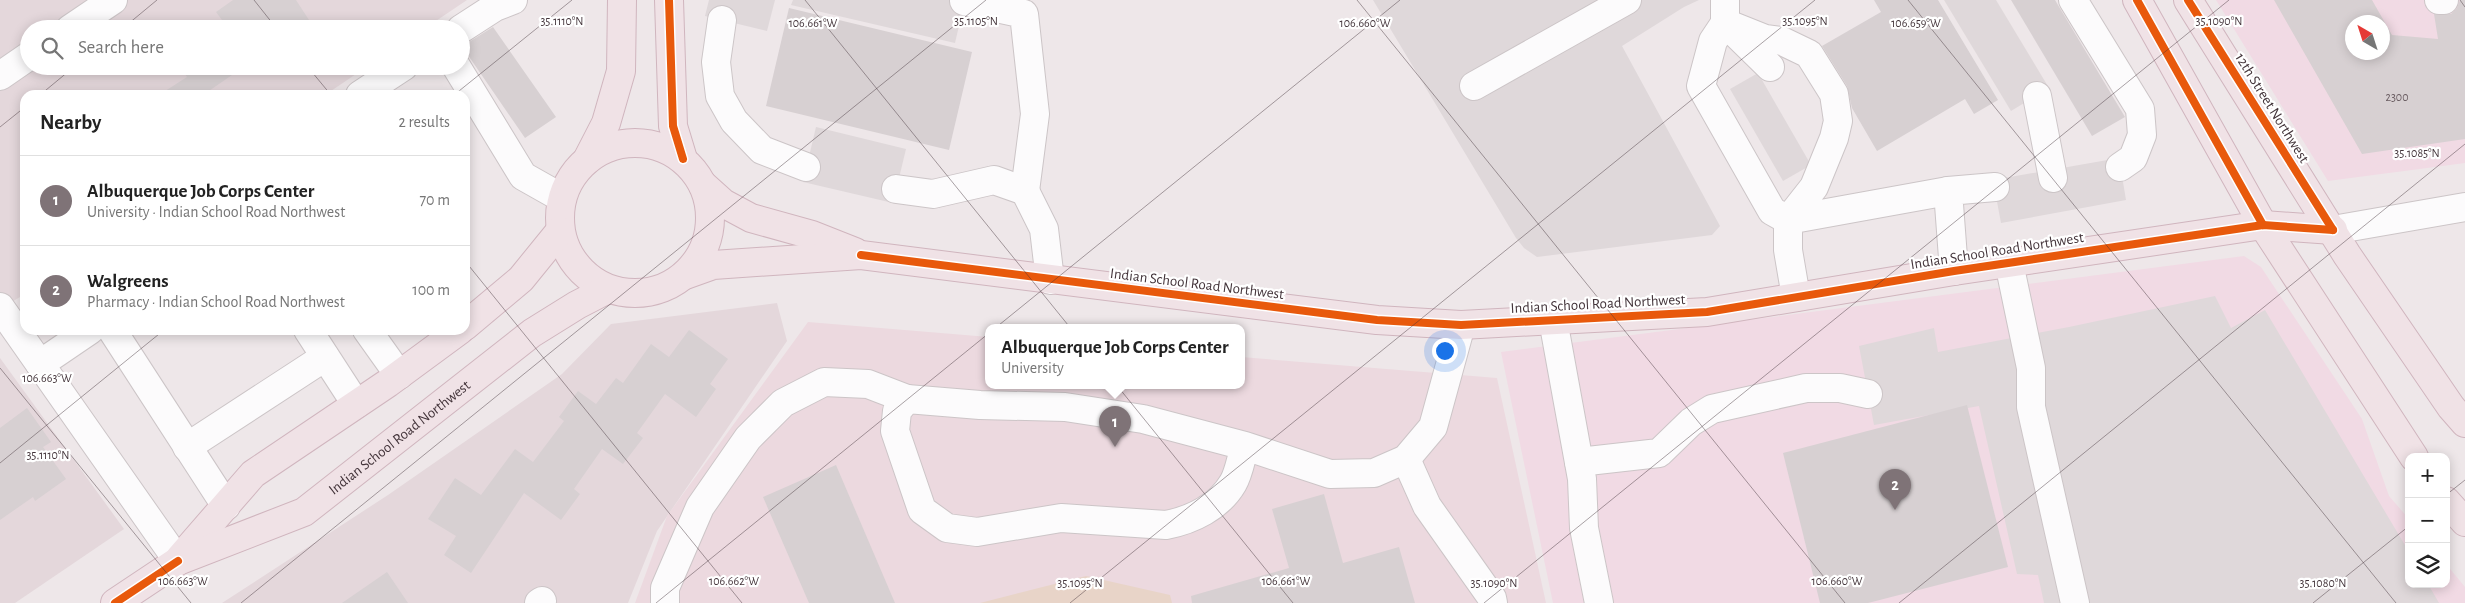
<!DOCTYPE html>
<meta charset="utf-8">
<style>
body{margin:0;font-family:"Alegreya Sans",sans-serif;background:#f2f2f2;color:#222}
.controls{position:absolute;right:15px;bottom:15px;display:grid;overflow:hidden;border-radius:10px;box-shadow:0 2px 12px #0003}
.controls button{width:45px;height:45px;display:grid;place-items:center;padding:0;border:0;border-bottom:1px solid #e0e0e0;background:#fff;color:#222;font:25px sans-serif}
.compass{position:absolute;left:2345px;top:15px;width:45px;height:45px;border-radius:50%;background:#fff;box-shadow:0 2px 12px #0003;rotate:321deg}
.you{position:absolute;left:1444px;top:350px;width:18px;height:18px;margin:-12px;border:4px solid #fff;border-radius:50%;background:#1a73e8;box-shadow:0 0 0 8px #1a73e833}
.badge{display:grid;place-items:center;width:32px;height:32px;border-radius:50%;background:#7f7377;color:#fff;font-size:16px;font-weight:700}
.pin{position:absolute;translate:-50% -41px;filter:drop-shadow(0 1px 2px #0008)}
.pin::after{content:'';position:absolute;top:26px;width:18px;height:15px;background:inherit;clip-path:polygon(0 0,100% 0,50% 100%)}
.popup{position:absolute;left:985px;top:324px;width:260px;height:65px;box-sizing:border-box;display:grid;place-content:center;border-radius:10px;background:#fff;filter:drop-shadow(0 1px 4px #0005);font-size:16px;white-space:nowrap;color:#767676}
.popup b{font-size:19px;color:#222}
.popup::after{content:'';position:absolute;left:50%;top:100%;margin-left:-10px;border:10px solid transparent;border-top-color:#fff}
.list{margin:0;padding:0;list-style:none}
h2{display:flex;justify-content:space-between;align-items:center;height:65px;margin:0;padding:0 20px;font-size:21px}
h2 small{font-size:16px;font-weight:400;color:#767676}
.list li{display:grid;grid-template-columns:32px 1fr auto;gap:15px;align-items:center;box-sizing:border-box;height:90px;padding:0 20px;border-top:1px solid #e0e0e0}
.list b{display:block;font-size:19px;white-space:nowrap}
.list p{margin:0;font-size:16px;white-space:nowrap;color:#767676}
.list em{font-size:16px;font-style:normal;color:#767676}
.icon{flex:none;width:28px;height:28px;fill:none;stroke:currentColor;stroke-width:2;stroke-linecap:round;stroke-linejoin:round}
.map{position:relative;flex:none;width:2465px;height:603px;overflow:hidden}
.search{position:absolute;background:#fff;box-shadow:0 2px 12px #0003;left:20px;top:20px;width:450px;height:55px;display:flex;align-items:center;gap:12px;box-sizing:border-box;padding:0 18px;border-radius:28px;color:#767676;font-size:19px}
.panel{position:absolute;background:#fff;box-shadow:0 2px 12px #0003;left:20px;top:90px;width:450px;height:245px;border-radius:15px}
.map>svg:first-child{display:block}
</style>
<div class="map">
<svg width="2465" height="603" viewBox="0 0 2465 603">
<rect width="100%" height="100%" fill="#eee7e9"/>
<!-- residential -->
<g fill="#e4d7db">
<polygon points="0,0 467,0 424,29 29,29 29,66 368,66 325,95 25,95 25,294 0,309"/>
<polygon points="777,303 787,341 657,531 628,603 222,603 388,495 562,374 611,324"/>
<polygon points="0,358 124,529 15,603 0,603"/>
</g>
<!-- commercial -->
<g fill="#f1dae4" fill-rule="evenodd">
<path d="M 2216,0 L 2465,0 L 2465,163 L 2328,181 ZM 2352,22 L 2382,22 L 2382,52 L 2352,52 Z"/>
<polygon points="2244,256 2261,267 2362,419 2389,496 2409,519 2409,584 2446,584 2446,564 2465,587 2465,603 1553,603 1501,352"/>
</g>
<!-- education -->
<polygon fill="#ecd9df" points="808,322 989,337 989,386 1241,386 1241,357 1497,378 1546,603 635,603 667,516"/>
<!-- green -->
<polygon fill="#e8d4c8" points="1086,576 1170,595 1172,603 980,603"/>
<!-- parking -->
<g fill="#dfd8da">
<polygon points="709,0 775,0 767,31 705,16"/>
<polygon points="793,0 965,0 955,43 791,5"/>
<polygon points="1373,0 1699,0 1684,7 1622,46 1720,226 1712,235 1537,257 1524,248 1516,238"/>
<polygon points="1944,0 1996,0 2049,88 2011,111"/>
<polygon points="1758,73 1811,165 1783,181 1730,89"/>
<polygon points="816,127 906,149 893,203 803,182"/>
<polygon points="2119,158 2126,200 2001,223 1993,180"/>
<polygon points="2215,296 2231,328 2265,310 2409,552 2409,584 2428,584 2439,603 2044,603 2038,575 2017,574 1979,406 1874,425 1859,346 1934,328 1938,352 2069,327"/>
</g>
<!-- building -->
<g fill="#d7d0d2" fill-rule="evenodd">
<polygon points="233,0 296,0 309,20 296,29 209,29 222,20 216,12"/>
<polygon points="1874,0 1938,0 1998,100 1974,114 1965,99 1877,151 1852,108 1847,86 1822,46 1881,12"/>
<polygon points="2011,0 2055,0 2125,117 2092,136"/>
<path d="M 2274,0 L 2372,0 L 2392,35 L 2438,39 L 2434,14 L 2451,14 L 2457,8 L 2460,0 L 2465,0 L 2465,139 L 2362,154 ZM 2352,22 L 2382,22 L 2382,52 L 2352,52 Z"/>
<polygon points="789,8 972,52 949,150 766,106"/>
<polygon points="493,27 556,117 525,138 461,45 469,42"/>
<polygon points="180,66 245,66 203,95 159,95 187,77"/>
<polygon points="689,330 728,359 710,384 716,389 696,417 665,394 637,433 643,438 623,464 602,449 574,489 580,494 561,520 524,493 471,573 444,555 456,536 428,519 455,478 481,495 515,449 533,462 564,421 559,417 578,391 596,404 616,378 623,383 651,344 669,357"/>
<polygon points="1967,405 2008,567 1868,603 1820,603 1783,453"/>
<polygon points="27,408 51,442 43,447 66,479 35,501 33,497 0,520 0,428"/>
<polygon points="836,465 895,603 809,603 763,497"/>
<polygon points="1324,494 1343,563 1399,547 1415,603 1192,603 1191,596 1289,568 1272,509"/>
<polygon points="387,572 408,603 342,603"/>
</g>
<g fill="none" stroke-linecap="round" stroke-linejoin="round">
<defs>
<g id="minor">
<polyline points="1725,0 1725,23 1770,67"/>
<polyline points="2073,0 2140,109 2142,135 2133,158 2120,167"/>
<polyline points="2439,0 2444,0"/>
<polyline points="964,1 1024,14 1035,114 1025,191"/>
<polyline points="722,20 716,62 720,96 734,121 762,150 806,167"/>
<polyline points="70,29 113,0"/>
<polyline points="461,29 495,7 513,0"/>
<polyline points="456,66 523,176 562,198"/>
<polyline points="0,76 29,56"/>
<polyline points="1474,86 1627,0"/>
<polyline points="360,95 404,66"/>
<polyline points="2037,96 2053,178"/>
<polyline points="896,189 933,194 994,180 1025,191 1044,229 1050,280"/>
<polyline points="2333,230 2465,207"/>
<polyline points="2009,263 2031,368 2031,407 2075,603"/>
<polyline points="1954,271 1948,191 1995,187"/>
<polyline points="1796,297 1788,250 1788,220 1814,187 1834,138 1838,121 1834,94 1809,54 1782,41 1765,39 1725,23 1713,41 1701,86 1772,211 1788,220 1948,191"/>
<polyline points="0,307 178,561"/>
<polyline points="1553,320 1582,479 1584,528 1599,603"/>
<polyline points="112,330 226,506"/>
<polyline points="308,330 356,404"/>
<polyline points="367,330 399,375"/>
<polyline points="40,364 90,330"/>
<path d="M 1245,446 C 1241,458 1239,473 1233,483 C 1219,507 1192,520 1166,525 L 1061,518 L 977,532 L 947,528 L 922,510 L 895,431 L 897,411 L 907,399 L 980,405 L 1065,407 L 1143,419 L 1245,446 L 1330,474 L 1374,473 L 1406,459 L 1433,427 L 1461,325"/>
<polyline points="187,447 325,357"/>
<polyline points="1406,459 1427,506 1492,598 1493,603"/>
<polyline points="1579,462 1659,453 1691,422 1712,409 1806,388 1840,388 1868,394"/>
<polyline points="539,603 542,601"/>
<polyline points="665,603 665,588 700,507 748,438 783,403 824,382 868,384 907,399"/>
</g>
<g id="major">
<polyline points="669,0 673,126 683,159"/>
<polyline points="2137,0 2263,225 2414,457"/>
<polyline points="2188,0 2347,255 2451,407 2465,423"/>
<circle cx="635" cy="218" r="75"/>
<polyline points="587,160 606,123 621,71 622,0"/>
<polyline points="703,185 723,203 751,218 812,235 855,252"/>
<polyline points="685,275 713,265 861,255 1377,320 1461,325 1707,312 1954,271 2263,225 2333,230"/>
<polyline points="465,326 521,279 560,231"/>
<polyline points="2446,501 2465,522"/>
<polyline points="180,558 253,474 388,383 460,330"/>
<path id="s1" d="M 115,603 L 178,561 L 304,512 L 532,333 L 577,305 L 608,289"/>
</g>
</defs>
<!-- minor casing -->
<use href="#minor" stroke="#ccc5c7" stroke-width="30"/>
<!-- major casing -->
<use href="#major" stroke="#d0b5be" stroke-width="30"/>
<!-- minor -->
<use href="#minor" stroke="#fcfbfc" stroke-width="28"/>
<!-- major -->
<use href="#major" stroke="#f0e2e6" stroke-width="28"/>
<defs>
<g id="cycleway">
<polyline points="669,0 673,126 683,159"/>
<polyline points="2137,0 2263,225"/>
<polyline points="2188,0 2333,230"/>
<polyline points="861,255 1377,320 1461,325 1707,312 1954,271 2263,225 2333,230"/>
<polyline points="115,603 178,561"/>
</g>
</defs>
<!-- cycleway casing -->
<use href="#cycleway" stroke="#fff" stroke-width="11"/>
<!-- cycleway -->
<use href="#cycleway" stroke="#e8590c" stroke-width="8"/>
</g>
<!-- ticks -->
<path fill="none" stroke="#43343a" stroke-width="1" stroke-opacity="0.45" d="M 254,0 L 277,29M 805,0 L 1293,603M 1357,0 L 1845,603M 1908,0 L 2396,603M 2460,0 L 2465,7M 122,29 L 157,0M 307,66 L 331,95M 40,95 L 75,66M 454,95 L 572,0M 0,127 L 25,107M 465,261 L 742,603M 0,368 L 191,603M 0,463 L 164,330M 2446,495 L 2465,480M 241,603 L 986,0M 656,603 L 1400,0M 1070,603 L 1815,0M 1484,603 L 2229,0M 1899,603 L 2465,144M 2313,603 L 2409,526"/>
<g text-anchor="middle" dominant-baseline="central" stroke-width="4.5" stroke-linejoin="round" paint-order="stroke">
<!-- number labels -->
<g font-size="12" fill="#695c61">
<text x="2397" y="97">2300</text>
</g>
<!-- street labels -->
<g font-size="15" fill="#43343a" stroke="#fff">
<text transform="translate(2272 108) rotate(58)">12th Street Northwest</text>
<text transform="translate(1997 251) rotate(-9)">Indian School Road Northwest</text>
<text transform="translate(1197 284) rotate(7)">Indian School Road Northwest</text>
<text transform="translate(1598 304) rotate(-3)">Indian School Road Northwest</text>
<text stroke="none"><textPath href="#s1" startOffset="332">Indian School Road Northwest</textPath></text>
</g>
</g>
<g font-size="12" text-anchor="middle" fill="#43343a" stroke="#fff" stroke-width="4.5" stroke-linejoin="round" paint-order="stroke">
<text x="562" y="25">35.1110°N</text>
<text x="976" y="25">35.1105°N</text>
<text x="1805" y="25">35.1095°N</text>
<text x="2219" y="25">35.1090°N</text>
<text x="813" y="27">106.661°W</text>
<text x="1365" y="27">106.660°W</text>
<text x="1916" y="27">106.659°W</text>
<text x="2417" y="157">35.1085°N</text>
<text x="47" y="382">106.663°W</text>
<text x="48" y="459">35.1110°N</text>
<text x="183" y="585">106.663°W</text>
<text x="734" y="585">106.662°W</text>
<text x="1286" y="585">106.661°W</text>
<text x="1837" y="585">106.660°W</text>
<text x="1080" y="587">35.1095°N</text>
<text x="1494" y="587">35.1090°N</text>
<text x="2323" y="587">35.1080°N</text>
</g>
</svg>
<div class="controls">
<button>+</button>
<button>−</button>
<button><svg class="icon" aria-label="layers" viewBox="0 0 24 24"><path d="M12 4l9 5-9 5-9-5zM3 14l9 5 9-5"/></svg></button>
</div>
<svg class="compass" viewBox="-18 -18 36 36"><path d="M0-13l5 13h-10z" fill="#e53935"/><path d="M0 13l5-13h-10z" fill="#767676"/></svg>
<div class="you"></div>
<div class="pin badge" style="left:1115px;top:447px">1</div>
<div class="popup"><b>Albuquerque Job Corps Center</b>University</div>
<div class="pin badge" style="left:1895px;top:510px">2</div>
<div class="search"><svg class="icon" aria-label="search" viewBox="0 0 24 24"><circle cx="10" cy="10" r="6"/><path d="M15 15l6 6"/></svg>Search here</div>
<section class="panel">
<h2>Nearby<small>2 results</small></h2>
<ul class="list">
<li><span class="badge">1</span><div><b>Albuquerque Job Corps Center</b><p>University · Indian School Road Northwest</p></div><em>70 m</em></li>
<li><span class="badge">2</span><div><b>Walgreens</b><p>Pharmacy · Indian School Road Northwest</p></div><em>100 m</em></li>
</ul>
</section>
</div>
